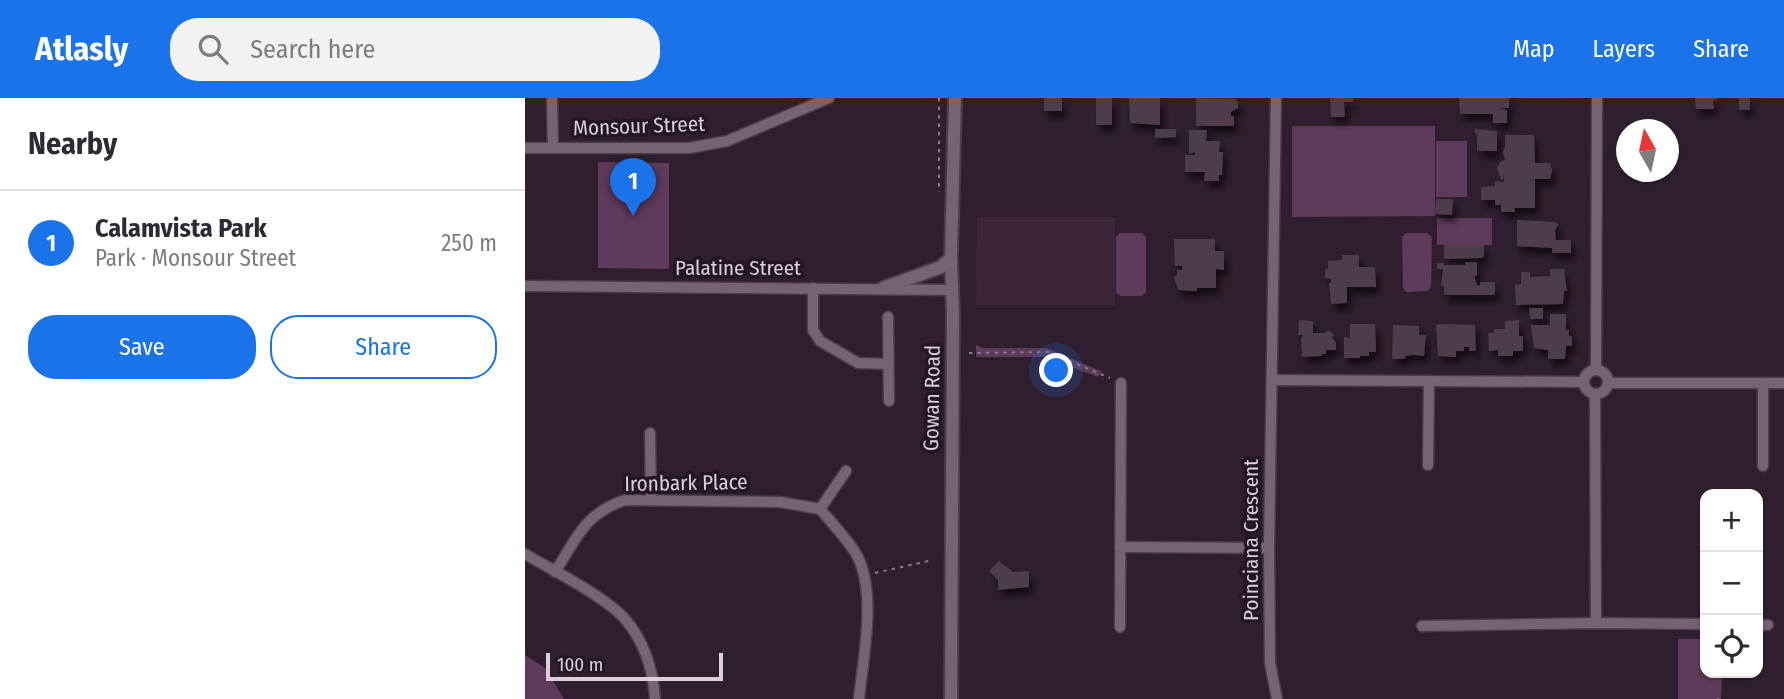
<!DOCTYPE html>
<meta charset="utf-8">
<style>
body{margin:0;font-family:"Fira Sans Condensed",sans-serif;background:#f2f2f3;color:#2b2b33}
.controls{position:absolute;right:21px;bottom:21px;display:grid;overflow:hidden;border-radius:14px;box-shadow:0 2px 5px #0004}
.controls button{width:63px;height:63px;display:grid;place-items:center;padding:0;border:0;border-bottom:2px solid #e1e1e2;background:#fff;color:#2b2b33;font:35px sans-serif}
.compass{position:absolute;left:1091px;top:21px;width:63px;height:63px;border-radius:50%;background:#fff;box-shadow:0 2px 5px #0004;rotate:351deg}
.scale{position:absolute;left:21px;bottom:18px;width:177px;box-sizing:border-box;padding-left:7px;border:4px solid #dbcfd9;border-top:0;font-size:19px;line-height:24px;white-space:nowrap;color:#dbcfd9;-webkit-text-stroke:5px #251524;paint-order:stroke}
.you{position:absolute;left:532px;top:273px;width:24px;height:24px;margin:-18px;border:5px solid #fff;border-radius:50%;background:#1a73e8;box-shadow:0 0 0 10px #1a73e833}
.badge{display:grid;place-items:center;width:46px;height:46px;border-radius:50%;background:#1a73e8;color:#fff;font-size:23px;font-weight:700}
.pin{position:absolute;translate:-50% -58px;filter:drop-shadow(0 2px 4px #0008)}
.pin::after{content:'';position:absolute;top:37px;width:24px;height:21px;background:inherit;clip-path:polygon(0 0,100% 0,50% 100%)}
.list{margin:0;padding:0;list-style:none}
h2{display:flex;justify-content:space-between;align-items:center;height:91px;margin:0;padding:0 28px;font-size:30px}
h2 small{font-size:23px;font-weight:400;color:#7c7c81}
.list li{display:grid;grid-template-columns:46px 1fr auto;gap:21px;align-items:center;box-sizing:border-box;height:105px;padding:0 28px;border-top:2px solid #e1e1e2}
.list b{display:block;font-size:26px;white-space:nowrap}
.list p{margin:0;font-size:23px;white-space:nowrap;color:#7c7c81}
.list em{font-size:23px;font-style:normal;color:#7c7c81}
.actions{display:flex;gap:14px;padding:21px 28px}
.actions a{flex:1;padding:16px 0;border:2px solid #1a73e8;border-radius:28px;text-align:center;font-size:24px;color:#1a73e8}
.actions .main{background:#1a73e8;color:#fff}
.icon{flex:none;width:38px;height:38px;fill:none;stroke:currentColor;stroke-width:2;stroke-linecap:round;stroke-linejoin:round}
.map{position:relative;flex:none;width:1259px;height:601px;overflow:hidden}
header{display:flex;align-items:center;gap:42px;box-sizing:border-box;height:98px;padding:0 35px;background:#1a73e8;color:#fff}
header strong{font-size:33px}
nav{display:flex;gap:38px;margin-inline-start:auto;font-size:24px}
.search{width:490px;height:63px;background:#f2f2f3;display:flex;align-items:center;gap:18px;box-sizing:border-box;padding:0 24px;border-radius:28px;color:#7c7c81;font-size:26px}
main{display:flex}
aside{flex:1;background:#fff}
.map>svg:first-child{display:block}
</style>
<header>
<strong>Atlasly</strong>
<div class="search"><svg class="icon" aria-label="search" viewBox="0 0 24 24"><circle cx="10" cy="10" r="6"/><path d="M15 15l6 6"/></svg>Search here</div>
<nav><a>Map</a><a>Layers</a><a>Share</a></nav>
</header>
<main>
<aside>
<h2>Nearby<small></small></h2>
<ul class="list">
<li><span class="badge">1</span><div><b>Calamvista Park</b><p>Park · Monsour Street</p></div><em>250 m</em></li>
</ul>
<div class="actions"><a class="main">Save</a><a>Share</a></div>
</aside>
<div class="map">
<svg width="1259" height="601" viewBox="0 0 1259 601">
<defs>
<filter id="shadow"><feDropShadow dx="4" dy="7" stdDeviation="3.5" flood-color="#0009"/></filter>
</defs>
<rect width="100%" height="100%" fill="#2f1f2e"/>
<!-- built -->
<polygon fill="#3b2539" points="452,119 590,119 590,207 451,207"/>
<!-- green -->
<g fill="#5e3a5b">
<polygon points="767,28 910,28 910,118 767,119"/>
<rect x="911" y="43" width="31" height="56"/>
<polygon points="73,64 144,65 144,171 73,170"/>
<rect x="912" y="120" width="55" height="27"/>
<polygon points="595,135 617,135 621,139 621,194 617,198 596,198 591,195 591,139"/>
<polygon points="881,135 902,135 907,139 906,189 903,193 881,194 878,190 877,139"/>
<polygon points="451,247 458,250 521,250 576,273 573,279 521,259 451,259"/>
<polygon points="1153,541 1180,541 1180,575 1197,575 1196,601 1153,601"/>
<polygon points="0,557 20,570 39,601 0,601"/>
</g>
<!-- building -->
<g fill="#4e3c4c" filter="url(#shadow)">
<rect x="519" y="0" width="18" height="13"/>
<rect x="571" y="0" width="16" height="27"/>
<polygon points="604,0 635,0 635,27 605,25"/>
<polygon points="671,0 710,1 713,4 713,10 706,14 706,18 709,18 709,28 671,28"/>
<polygon points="805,0 828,0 828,4 819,4 820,19 806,19"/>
<polygon points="934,0 984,0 984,10 975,10 982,12 982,25 968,25 968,16 935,16"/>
<polygon points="1170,0 1194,0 1188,3 1189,11 1171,11"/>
<rect x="1214" y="0" width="11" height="12"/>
<polygon points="630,31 651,31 651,39 630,40"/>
<polygon points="950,31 972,33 972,53 952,53 952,36 950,36"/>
<polygon points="664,32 682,32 681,43 695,43 694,54 698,54 697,77 694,77 694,83 679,83 680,74 660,74 660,57 670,57 670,54 664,56"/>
<polygon points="980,37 1009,37 1010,65 1025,65 1027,72 1025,81 1010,81 1010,110 989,110 990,114 976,114 976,107 970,107 970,102 956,102 956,89 970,88 970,83 979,84 978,75 978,81 976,82 972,70 975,64 980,62 978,54 980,49"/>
<polygon points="911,101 928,101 927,117 910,116"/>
<polygon points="992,122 1030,124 1033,126 1030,133 1031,142 1046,142 1046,155 1027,155 1027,150 992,148"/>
<polygon points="649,141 690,141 690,153 699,153 699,172 691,171 691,190 672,190 672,193 653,192 649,179 652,177 652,172 657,172 657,168 650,168"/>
<polygon points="919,147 959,147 959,158 956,160 919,161"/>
<polygon points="817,157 834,157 834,169 850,169 851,189 822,189 822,205 806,206 804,185 806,185 806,181 800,180 800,171 803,171 803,163 817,162"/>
<polygon points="940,164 952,164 952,178 949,178 952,187 955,188 955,184 970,184 970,197 919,197 919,188 916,188 918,171 912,171 912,165 919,165 919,167 940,167"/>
<polygon points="1025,171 1039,171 1042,193 1039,193 1038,206 991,207 990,187 996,186 996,174 1005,174 1005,179 1025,178"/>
<polygon points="1004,210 1018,210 1018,221 1005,221"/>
<polygon points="1025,216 1041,216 1041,232 1044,232 1044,238 1047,238 1047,248 1041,248 1040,261 1023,261 1023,252 1009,250 1006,227 1025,227"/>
<polygon points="774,222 788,223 788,235 800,235 803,232 809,237 807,240 811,244 811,252 801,252 801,256 796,256 797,258 777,259 776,240 778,237 773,237"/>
<polygon points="994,222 994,238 998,238 998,253 988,253 988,258 973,258 973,252 964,253 963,235 969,235 969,231 980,231 980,223"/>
<polygon points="825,226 850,226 851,254 844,254 844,258 835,258 835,260 819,260 819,239 825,240"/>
<polygon points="917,226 950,227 951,253 944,253 944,249 939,249 939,253 931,253 931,259 913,258 911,227"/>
<polygon points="868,227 894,228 894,237 901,237 899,258 888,257 880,258 880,261 867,261"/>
<polygon points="474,463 488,474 504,473 504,489 473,492 473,482 464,473"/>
</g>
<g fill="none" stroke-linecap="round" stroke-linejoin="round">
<defs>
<g id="minor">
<polyline points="27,0 28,49"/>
<polyline points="751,0 744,450 745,565 752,601"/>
<polyline points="0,50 164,50 202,43 304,0"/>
<polyline points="0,188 427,192"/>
<polyline points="288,190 288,232 295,243 333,265 363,266"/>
<polyline points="363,219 364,303"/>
<circle cx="1071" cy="284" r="12"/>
<polyline points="1071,272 1072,0"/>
<polyline points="747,282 1058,284"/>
<polyline points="1083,285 1259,285"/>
<polyline points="1238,285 1238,368"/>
<polyline points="1070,296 1071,525"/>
<polyline points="125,335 126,401"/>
<polyline points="903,367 904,283"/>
<polyline points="295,411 321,373"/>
<polyline points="595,449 744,450"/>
<path d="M 0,456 C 27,472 81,499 100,521 C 119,543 128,572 130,601"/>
<path d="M 30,474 C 52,440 59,416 100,402 L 255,404 L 295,411 C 307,425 320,439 330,454 C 353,491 338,560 334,601"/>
<polyline points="1233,527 1243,527"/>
<polyline points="897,528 1071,525 1180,526"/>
<polyline points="595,529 596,285"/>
</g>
<g id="secondary">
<polyline points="358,190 416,169 426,160"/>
<polyline points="426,601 428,217 426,160 430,0"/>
</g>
</defs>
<!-- minor casing -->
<use href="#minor" stroke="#4a3c49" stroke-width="13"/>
<!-- secondary casing -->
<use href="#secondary" stroke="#4a3c49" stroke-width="16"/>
<!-- path -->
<g stroke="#877985" stroke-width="2" stroke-dasharray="3.5 5" stroke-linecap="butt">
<polyline points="414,0 414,94"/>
<polyline points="444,255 523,254 585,280"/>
<polyline points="350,475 408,462"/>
<polyline points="1193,600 1193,601"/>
</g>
<!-- minor -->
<use href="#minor" stroke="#756273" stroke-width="10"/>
<!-- secondary -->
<use href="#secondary" stroke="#756273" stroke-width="12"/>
</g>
<g text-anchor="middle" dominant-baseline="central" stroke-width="7" stroke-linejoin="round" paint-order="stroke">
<!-- street labels -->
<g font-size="21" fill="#dbcfd9" stroke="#251524">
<text transform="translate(114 28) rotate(-2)">Monsour Street</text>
<text x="213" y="170">Palatine Street</text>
<text transform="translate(407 300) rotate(-89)">Gowan Road</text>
<text transform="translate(161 385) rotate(-1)">Ironbark Place</text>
<text transform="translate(726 442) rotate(-90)">Poinciana Crescent</text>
</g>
</g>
</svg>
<div class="controls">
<button>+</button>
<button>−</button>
<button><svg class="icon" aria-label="locate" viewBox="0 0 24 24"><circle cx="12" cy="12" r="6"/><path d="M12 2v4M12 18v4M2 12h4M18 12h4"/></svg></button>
</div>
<svg class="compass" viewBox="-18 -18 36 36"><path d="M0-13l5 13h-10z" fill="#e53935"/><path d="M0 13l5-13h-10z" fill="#7c7c81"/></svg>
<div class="scale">100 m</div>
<div class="you"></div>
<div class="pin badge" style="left:108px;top:118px">1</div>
</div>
</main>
